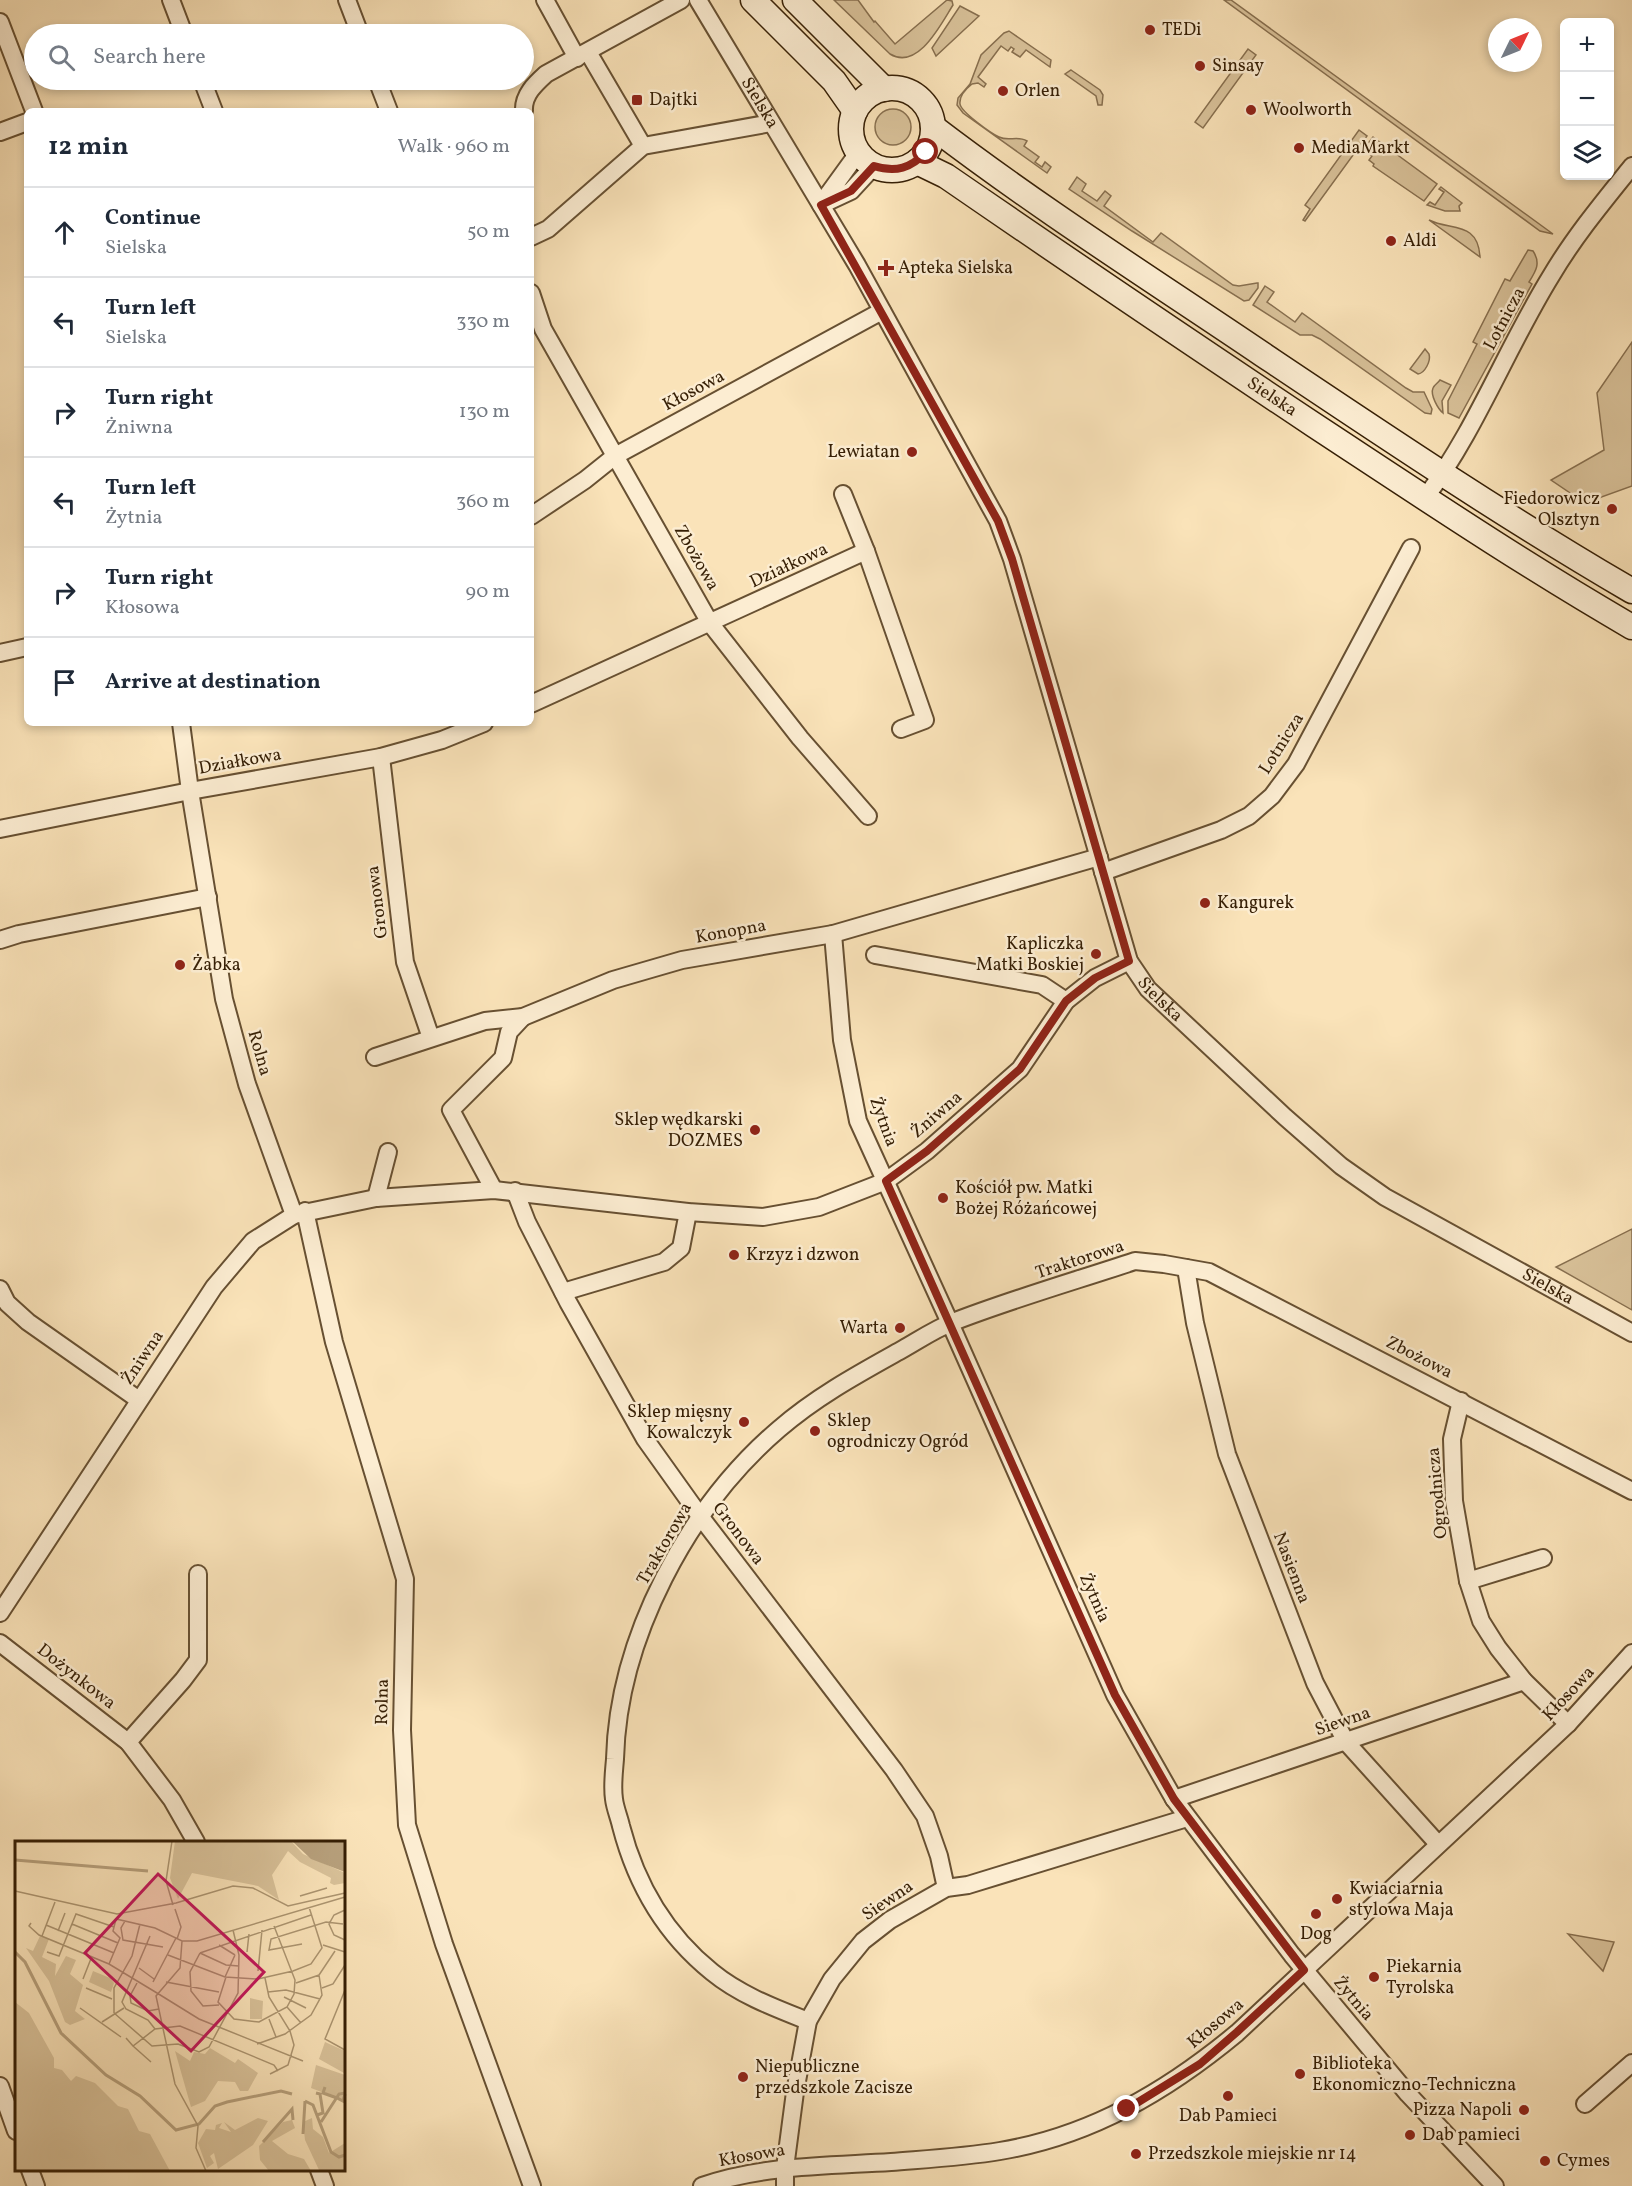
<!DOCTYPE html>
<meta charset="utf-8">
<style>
body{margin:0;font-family:Vollkorn,serif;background:#f2f2f3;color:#1f2937}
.controls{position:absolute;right:18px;top:18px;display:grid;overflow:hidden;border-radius:9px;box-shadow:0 3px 9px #0003}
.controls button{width:54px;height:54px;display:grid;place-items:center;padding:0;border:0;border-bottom:2px solid #e0e1e3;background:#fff;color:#1f2937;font:30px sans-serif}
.compass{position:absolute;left:1488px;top:18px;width:54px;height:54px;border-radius:50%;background:#fff;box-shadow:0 3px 9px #0003;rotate:47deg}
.stop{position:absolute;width:18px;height:18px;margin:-14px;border:4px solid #8f2418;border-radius:50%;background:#fff}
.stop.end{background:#8f2418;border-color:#fff;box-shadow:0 2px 6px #0008}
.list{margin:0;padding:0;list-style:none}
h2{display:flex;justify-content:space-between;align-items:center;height:78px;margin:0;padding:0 24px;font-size:26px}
h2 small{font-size:20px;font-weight:400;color:#747a83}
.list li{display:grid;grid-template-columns:39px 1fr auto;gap:18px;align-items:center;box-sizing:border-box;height:90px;padding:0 24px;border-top:2px solid #e0e1e3}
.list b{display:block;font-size:22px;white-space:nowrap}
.list p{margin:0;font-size:20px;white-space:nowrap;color:#747a83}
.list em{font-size:20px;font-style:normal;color:#747a83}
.icon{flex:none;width:33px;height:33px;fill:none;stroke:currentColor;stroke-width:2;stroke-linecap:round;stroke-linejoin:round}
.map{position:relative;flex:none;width:1632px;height:2186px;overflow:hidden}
.search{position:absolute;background:#fff;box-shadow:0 3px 9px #0003;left:24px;top:24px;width:510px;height:66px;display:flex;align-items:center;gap:15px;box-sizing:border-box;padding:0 21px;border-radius:33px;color:#747a83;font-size:22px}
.panel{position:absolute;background:#fff;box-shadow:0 3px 9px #0003;left:24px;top:108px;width:510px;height:618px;border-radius:9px}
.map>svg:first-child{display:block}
</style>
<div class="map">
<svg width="1632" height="2186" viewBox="0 0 1632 2186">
<rect width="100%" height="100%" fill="#fae3b9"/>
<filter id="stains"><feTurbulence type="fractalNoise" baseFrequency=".00333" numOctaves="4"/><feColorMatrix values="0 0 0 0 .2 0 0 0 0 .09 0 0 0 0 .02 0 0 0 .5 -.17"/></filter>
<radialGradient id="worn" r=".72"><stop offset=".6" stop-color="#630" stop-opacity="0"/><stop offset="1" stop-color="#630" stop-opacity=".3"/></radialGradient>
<!-- green -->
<g fill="#d9c29a" stroke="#887050" stroke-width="1.5">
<path d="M 834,0 L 858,0 L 874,22 L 875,21 L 895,44 L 947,0 L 952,1 L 953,5 C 941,24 918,71 890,54 Z"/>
<polygon points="1224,0 1231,0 1553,234 1540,231"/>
<polygon points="960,6 979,16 936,56 932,48"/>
<path d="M 1009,31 L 1051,60 L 1050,67 L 1026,50 L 1020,57 L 1012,52 L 1014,49 L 1011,47 L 1008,51 L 1001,46 L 978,77 L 986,84 L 984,87 L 978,83 L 972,84 C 967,88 959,96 960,104 C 961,112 991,133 999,137 C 1009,142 1017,135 1027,141 L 1024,146 L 1039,157 L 1035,162 L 1042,167 L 1045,162 L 1051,167 L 1047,173 L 963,113 L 957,105 L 958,98 L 970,84 L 981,55 L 1004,33 Z"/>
<polygon points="1248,49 1256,55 1203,128 1195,122"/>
<polygon points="1071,70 1100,90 1103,95 1102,105 1098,105 1096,96 1065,74"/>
<circle cx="893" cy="127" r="18"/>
<polygon points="1359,130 1367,136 1305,221 1303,220 1310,209 1305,205"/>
<polygon points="1373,137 1437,184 1424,201 1373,166 1374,164 1369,160 1372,156 1363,150"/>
<polygon points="1077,177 1086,184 1082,191 1097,201 1105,191 1111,196 1104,206 1153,242 1161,233 1233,285 1239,286 1257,283 1258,283 1258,288 1249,300 1244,301 1132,231 1069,189"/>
<polygon points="1441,187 1462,203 1459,206 1460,211 1445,211 1427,205 1430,202 1435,205 1444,192 1439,189"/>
<path d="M 1429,220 C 1451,231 1478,221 1480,257 Z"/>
<path d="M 1528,250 L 1533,251 C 1541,263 1536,271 1529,282 L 1532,284 L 1459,418 L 1448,413 L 1448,401 L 1477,344 L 1473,342 L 1505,279 L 1510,281 Z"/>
<polygon points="1265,286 1274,292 1267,302 1295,322 1302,313 1406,388 1413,392 1424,392 1432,409 1431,414 1425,413 1320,339 1312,335 1300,335 1253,305"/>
<polygon points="1632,342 1632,486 1585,503 1551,480 1604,450 1597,393"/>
<path d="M 1425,349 L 1429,354 C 1431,361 1425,373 1418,374 L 1410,369 Z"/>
<path d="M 1440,380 L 1451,385 L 1442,401 L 1443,413 C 1438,409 1430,395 1433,388 C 1434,385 1438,383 1440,380 Z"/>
<polygon points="1632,1229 1632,1310 1556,1267"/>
<polygon points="1568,1934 1614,1942 1603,1971"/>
</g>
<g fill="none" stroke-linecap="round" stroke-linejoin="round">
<defs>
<g id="street">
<polyline points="171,0 184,34"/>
<polyline points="347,0 360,34"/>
<polyline points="545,0 577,58"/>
<path id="s1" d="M 698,0 L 857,265 L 998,521 L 1012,559 L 1129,961 L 1148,989 L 1285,1117 L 1341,1166 L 1385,1197 L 1632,1333"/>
<polyline points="0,22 34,111"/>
<polyline points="588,52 643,146"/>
<polyline points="202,80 214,111"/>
<polyline points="377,80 389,111"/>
<path d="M 524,111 C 523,95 535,84 546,74 L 681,0"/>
<polyline points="0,132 27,122"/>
<polyline points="821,204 858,153"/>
<polyline points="821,205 851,191 874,166"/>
<polyline points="531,237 548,229 643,146 771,123"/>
<polyline points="531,293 543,329 710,623 800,738 868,816"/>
<polyline points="843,494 866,551 925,720 901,729"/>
<path d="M 1425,498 C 1476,430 1506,349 1551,276 C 1574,237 1603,202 1632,166"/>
<polyline points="531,516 585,480 615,456 882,311"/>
<polyline points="0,653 27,647"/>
<polyline points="531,704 866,551"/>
<polyline points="181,723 190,791 224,999 247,1084 294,1215"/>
<polyline points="381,757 405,962 431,1038"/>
<polyline points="0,829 190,791 381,757 442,740 484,723"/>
<polyline points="1103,872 1221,830 1249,816 1272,796 1296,764 1411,548"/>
<polyline points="833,934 842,1040 858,1121 950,1323 1115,1695 1174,1799 1292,1955 1408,2094 1495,2186"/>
<polyline points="0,940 19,934 208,897"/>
<polyline points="875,955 1042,985 1066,1001"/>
<polyline points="375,1057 485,1021 523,1017 613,980 682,960 833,934 1099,857"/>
<polyline points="494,1190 451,1110 503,1058 509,1032 523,1017"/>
<polyline points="515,1191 527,1222 568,1302 645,1439 700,1516 894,1770 925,1816 939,1856 946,1888"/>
<polyline points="376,1198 388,1152"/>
<polyline points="305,1211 334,1342 405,1579 402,1730 407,1825 444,1944 532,2186"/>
<polyline points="1186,1268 1195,1323 1227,1454 1315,1683 1346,1742 1438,1844"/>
<polyline points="0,1289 7,1303 28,1322 139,1400"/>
<polyline points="563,1292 664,1262 681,1248 688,1212"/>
<polyline points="1461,1401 1452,1439 1454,1501 1468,1581 1481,1621 1498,1648 1524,1681 1568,1724"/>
<polyline points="1468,1581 1543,1558"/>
<polyline points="0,1613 214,1287 253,1241 294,1215 376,1198 494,1190 688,1212 763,1217 819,1207 886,1181 927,1151 1020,1069 1066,1001 1095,978 1129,961"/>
<polyline points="0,1643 128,1742 172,1800 196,1842"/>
<polyline points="128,1742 183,1680 198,1660 198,1574"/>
<polyline points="1174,1799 1524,1681"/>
<path d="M 808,2021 C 775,2008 740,1995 712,1972 C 666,1935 636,1884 621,1826 C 619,1817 615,1808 614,1799 C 612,1786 614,1772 615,1759 C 618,1638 688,1507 779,1429 C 817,1396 860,1373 903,1349 C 919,1340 935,1329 953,1322 C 1012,1299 1075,1281 1135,1261 L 1164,1264 L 1209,1272 L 1632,1491"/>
<polyline points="0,2086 16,2131"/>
<polyline points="1585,2104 1632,2063"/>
<polyline points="30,2170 36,2186"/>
<polyline points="319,2170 325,2186"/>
<path d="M 702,2186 C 763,2165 827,2166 891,2162 C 927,2159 964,2157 1000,2151 C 1091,2136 1167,2091 1237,2033 L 1568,1724 L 1632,1653"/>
<polyline points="785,2186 785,2168 795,2092 808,2021 832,1979 863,1941 890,1920 946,1888 968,1885 1187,1818"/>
</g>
<g id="secondary">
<polyline points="753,0 834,81 855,111"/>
<polyline points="795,0 884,89"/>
<circle cx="892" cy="129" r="41"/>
<path d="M 933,127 C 1039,208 1151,279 1262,354 C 1383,435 1505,517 1632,591"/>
<path id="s2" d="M 917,162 L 946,176 C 1068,260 1191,343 1314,425 C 1419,494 1523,564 1632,627"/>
</g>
</defs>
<!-- street casing -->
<use href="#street" stroke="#675032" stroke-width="20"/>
<!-- secondary casing -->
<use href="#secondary" stroke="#361f05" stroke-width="27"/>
<!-- street -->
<use href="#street" stroke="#fcedd2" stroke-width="16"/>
<!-- secondary -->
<use href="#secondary" stroke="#fcedd2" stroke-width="24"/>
</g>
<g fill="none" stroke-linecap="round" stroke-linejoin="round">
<!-- route -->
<path stroke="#8f2418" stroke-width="8" d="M 926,152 C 911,168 896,173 874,166 L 851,191 L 821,205 L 998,521 L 1012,559 L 1129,961 L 1095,978 L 1066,1001 L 1020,1069 L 927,1151 L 886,1181 L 1115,1695 L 1174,1799 L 1304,1970 L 1237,2032 L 1200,2064 L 1127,2109"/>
</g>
<!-- markers -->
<g fill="#8f2418" stroke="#fcedd2" stroke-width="2">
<circle cx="1150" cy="30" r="6"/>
<circle cx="1200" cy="66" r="6"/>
<circle cx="1003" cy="91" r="6"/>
<rect x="631" y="94" width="12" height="12" rx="3"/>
<circle cx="1251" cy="110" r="6"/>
<circle cx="1299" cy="148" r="6"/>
<circle cx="1391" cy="241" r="6"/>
<path d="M883 259h6v6h6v6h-6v6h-6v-6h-6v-6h6z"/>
<circle cx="912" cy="452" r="6"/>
<circle cx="1612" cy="509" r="6"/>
<circle cx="1205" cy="903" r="6"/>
<circle cx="1096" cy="954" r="6"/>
<circle cx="180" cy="965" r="6"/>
<circle cx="755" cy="1130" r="6"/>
<circle cx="943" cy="1198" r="6"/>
<circle cx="734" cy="1255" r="6"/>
<circle cx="900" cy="1328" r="6"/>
<circle cx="744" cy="1422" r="6"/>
<circle cx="815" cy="1431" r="6"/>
<circle cx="1337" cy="1899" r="6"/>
<circle cx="1316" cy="1914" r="6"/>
<circle cx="1374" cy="1977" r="6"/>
<circle cx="1300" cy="2074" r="6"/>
<circle cx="743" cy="2077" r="6"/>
<circle cx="1228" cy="2096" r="6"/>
<circle cx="1524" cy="2110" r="6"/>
<circle cx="1410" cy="2135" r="6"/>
<circle cx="1136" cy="2154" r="6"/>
<circle cx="1545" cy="2161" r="6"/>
</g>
<g text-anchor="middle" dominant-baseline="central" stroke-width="5" stroke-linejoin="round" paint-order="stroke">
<!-- poi labels -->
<g font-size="18" fill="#361f05" stroke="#fcedd2" text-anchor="start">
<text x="1162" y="30">TEDi</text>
<text x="1212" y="66">Sinsay</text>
<text x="1015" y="91">Orlen</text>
<text x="649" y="100">Dajtki</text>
<text x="1263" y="110">Woolworth</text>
<text x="1311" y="148">MediaMarkt</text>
<text x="1403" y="241">Aldi</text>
<text x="898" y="268">Apteka Sielska</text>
<text x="900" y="452" text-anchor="end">Lewiatan</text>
<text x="1600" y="499" text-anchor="end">Fiedorowicz<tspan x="1600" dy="21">Olsztyn</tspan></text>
<text x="1217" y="903">Kangurek</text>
<text x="1084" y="944" text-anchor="end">Kapliczka<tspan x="1084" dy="21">Matki Boskiej</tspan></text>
<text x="192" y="965">Żabka</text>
<text x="743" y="1120" text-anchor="end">Sklep wędkarski<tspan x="743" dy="21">DOZMES</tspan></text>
<text x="955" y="1188">Kościół pw. Matki<tspan x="955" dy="21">Bożej Różańcowej</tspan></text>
<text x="746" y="1255">Krzyz i dzwon</text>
<text x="888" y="1328" text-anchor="end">Warta</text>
<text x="732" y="1412" text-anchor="end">Sklep mięsny<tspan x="732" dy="21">Kowalczyk</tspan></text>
<text x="827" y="1421">Sklep<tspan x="827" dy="21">ogrodniczy Ogród</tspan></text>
<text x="1349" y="1889">Kwiaciarnia<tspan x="1349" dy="21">stylowa Maja</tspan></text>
<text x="1316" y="1934" text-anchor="middle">Dog</text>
<text x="1386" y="1967">Piekarnia<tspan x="1386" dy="21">Tyrolska</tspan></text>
<text x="1312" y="2064">Biblioteka<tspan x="1312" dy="21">Ekonomiczno-Techniczna</tspan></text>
<text x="755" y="2067">Niepubliczne<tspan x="755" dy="21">przedszkole Zacisze</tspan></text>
<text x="1512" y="2110" text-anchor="end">Pizza Napoli</text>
<text x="1228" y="2116" text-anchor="middle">Dab Pamieci</text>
<text x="1422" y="2135">Dab pamieci</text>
<text x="1148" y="2154">Przedszkole miejskie nr 14</text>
<text x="1557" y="2161">Cymes</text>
</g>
<!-- street labels -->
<g font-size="18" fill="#361f05" stroke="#fcedd2">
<text stroke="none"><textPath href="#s1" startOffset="120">Sielska</textPath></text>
<text transform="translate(1505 319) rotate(-62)">Lotnicza</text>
<text transform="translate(694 391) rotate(-28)">Kłosowa</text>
<text stroke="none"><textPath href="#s2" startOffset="426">Sielska</textPath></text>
<text transform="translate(696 558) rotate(60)">Zbożowa</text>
<text transform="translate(789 566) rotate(-25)">Działkowa</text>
<text transform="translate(1282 744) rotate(-58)">Lotnicza</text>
<text transform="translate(240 762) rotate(-10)">Działkowa</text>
<text transform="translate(378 902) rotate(-97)">Gronowa</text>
<text transform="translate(731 932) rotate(-10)">Konopna</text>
<text stroke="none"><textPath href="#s1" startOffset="1110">Sielska</textPath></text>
<text transform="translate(259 1053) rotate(74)">Rolna</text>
<text transform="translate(937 1115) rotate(-41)">Żniwna</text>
<text transform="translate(883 1122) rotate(70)">Żytnia</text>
<text transform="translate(1080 1260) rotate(-18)">Traktorowa</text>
<text stroke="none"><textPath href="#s1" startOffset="1596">Sielska</textPath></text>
<text transform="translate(143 1358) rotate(-56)">Żniwna</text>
<text transform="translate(1419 1358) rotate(27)">Zbożowa</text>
<text transform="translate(1438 1493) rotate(-95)">Ogrodnicza</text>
<text transform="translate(738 1534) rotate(53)">Gronowa</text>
<text transform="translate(665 1544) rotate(-60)">Traktorowa</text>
<text transform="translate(1291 1568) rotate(69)">Nasienna</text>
<text transform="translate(1094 1598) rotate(66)">Żytnia</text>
<text transform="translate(76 1677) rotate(38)">Dożynkowa</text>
<text transform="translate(1569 1694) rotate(-47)">Kłosowa</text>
<text transform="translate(383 1702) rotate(-89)">Rolna</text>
<text transform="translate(1343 1722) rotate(-19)">Siewna</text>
<text transform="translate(888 1901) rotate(-34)">Siewna</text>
<text transform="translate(1353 1999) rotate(50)">Żytnia</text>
<text transform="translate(1216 2024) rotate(-40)">Kłosowa</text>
<text transform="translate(752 2156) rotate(-10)">Kłosowa</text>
</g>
</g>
<!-- overview -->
<g transform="translate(15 1841)">
<rect width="330" height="330" fill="#fae3b9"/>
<path d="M 160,0 L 276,0 L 288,13 L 330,32 L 330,42 L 319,44 L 315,42 L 316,37 L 285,21 L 273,10 L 257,34 L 264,59 L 243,45 L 177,32 L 163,58 L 155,37 ZM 25,95 L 34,98 L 27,116 L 41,123 L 40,135 L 51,115 L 61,119 L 55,133 L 68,144 L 60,170 L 70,178 L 55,184 L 50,181 L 34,140 L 11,107 L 18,110 ZM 78,130 L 95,137 L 99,142 L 96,151 L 74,141 ZM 235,157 L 248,160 L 247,178 L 235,178 ZM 0,161 L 14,172 L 39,217 L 39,227 L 47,229 L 56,240 L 61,235 L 80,242 L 103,265 L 113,268 L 124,290 L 135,293 L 155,330 L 0,330 ZM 310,201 L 330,210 L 329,232 L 304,218 ZM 195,207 L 220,222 L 223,218 L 243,232 L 233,250 L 225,250 L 220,241 L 203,240 L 190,260 L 176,266 L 160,210 L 175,220 L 179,211 L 190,213 ZM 301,224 L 330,234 L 330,260 L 296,247 ZM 243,277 L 253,280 L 238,304 L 203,328 L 199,312 L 195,315 L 199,322 L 192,327 L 183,302 L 191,288 L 200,289 L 201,284 L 207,282 L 204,287 L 216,291 L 209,281 L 220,289 ZM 297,277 L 298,288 L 308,296 L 314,312 L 330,302 L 330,330 L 304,329 L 290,299 L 288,281 ZM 277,279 L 280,287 L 257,300 L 273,313 L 289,318 L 296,330 L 254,330 L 245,319 L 244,305 L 268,281 Z" fill="#d9c29a"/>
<path d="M 277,0 L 330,0 L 330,31 L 296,18 Z" fill="#b7a07c"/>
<path fill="none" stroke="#b7a07c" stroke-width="3" d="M 0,19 L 133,30M 0,111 L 10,121 L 46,192 L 91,234 L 125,255 L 161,289 L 184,283 L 200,265 L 212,261 L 266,250 L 277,253M 310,246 L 308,252 L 322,257 L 328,260 L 330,253M 301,252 L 305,253 L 308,272 L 302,274M 290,260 L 298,264 L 316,311 L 324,316 L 330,314M 306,281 L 324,253 L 330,252M 288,293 L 290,260M 248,301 L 277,268 L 278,279"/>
<path fill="none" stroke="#ac9571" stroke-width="1.5" d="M 157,0 L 151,40 L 158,64M 0,50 L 102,73 L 161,62 L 218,45 L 238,47 L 273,65 L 330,52M 285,55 L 312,47M 160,68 L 166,86 L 162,98M 330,69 L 319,74 L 314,83 L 319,94 L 330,99M 110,80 L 106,87 L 108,99 L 148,106M 16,82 L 14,85 L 24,94 L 94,123 L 142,152M 57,83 L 103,102M 125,83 L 117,115 L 99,147 L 99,172 L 137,205 L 163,203 L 184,211 L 194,206 L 223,152 L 224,114 L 218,89M 31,84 L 99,112M 43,90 L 50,72M 27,95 L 40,61M 135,95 L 107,161 L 111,168 L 133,179 L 140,188M 167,100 L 165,127 L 141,155 L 160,243 L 183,285 L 181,307 L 191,330M 287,103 L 254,109 L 256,98 L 311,81 L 328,83M 204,104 L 220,114M 308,104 L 330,111M 32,111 L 44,115 L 61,73 L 99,86M 232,111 L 234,93M 185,112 L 296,74M 185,112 L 175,131 L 176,150 L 188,165 L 204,164M 185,112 L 211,124 L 224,125M 153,114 L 210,136 L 243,138 L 278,130 L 296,123 L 307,107 L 294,66M 94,123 L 105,97 L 98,90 L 101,78 L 140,87 L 167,100 L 182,100 L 330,56M 124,127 L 139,138M 243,130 L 247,89M 210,136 L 220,114M 211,136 L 203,161 L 219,178 L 244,181 L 272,166 L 279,153 L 280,139 L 259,85M 250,137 L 254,156 L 275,190 L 279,204 L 273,224 L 255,233M 68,138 L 77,115M 138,141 L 161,97M 151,141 L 204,151M 122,142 L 115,155 L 116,162 L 133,170 L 144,168M 281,142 L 304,134 L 320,110M 71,147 L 97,158M 307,147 L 318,143 L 330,124M 330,149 L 310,198 L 330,209M 253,151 L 271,149 L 305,158M 142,152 L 184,178 L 288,220M 269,156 L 291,167M 272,166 L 286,182M 65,167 L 106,196M 254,178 L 261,196M 87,181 L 109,167M 111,197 L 118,205 L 140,188 L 165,185 L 259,224 L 263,230M 242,203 L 270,193 L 296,174 L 307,154 L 304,134M 118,205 L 136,221"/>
<path fill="#c2185b" fill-opacity="0.15" stroke="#c2185b" stroke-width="3" d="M 143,33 L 249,131 L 176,210 L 70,112 Z"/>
<rect width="330" height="330" fill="none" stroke="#361f05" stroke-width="3"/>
</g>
<rect width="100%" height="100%" filter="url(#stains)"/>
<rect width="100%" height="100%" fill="url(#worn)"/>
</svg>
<div class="controls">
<button>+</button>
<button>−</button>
<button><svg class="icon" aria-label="layers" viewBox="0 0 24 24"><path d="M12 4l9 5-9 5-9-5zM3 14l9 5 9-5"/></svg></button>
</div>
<svg class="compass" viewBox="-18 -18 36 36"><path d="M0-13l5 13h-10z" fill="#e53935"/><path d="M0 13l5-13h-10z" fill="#747a83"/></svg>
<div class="stop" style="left:926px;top:152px"></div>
<div class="stop end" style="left:1127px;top:2109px"></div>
<div class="search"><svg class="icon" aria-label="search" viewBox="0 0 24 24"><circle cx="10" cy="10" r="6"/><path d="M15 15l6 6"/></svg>Search here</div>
<section class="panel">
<h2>12 min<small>Walk · 960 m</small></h2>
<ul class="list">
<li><svg class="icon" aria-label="ahead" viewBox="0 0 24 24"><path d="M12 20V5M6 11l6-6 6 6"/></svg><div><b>Continue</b><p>Sielska</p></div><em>50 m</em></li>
<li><svg class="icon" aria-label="left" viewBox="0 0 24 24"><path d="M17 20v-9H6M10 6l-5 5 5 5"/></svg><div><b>Turn left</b><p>Sielska</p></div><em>330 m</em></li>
<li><svg class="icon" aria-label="right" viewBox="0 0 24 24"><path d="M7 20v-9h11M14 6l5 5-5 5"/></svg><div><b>Turn right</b><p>Żniwna</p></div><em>130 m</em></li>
<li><svg class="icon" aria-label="left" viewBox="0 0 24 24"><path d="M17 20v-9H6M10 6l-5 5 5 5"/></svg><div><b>Turn left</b><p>Żytnia</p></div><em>360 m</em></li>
<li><svg class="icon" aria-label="right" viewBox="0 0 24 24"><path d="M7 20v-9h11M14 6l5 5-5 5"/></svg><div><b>Turn right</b><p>Kłosowa</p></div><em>90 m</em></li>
<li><svg class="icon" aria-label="arrive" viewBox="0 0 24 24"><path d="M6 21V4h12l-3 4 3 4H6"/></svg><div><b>Arrive at destination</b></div></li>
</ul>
</section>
</div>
